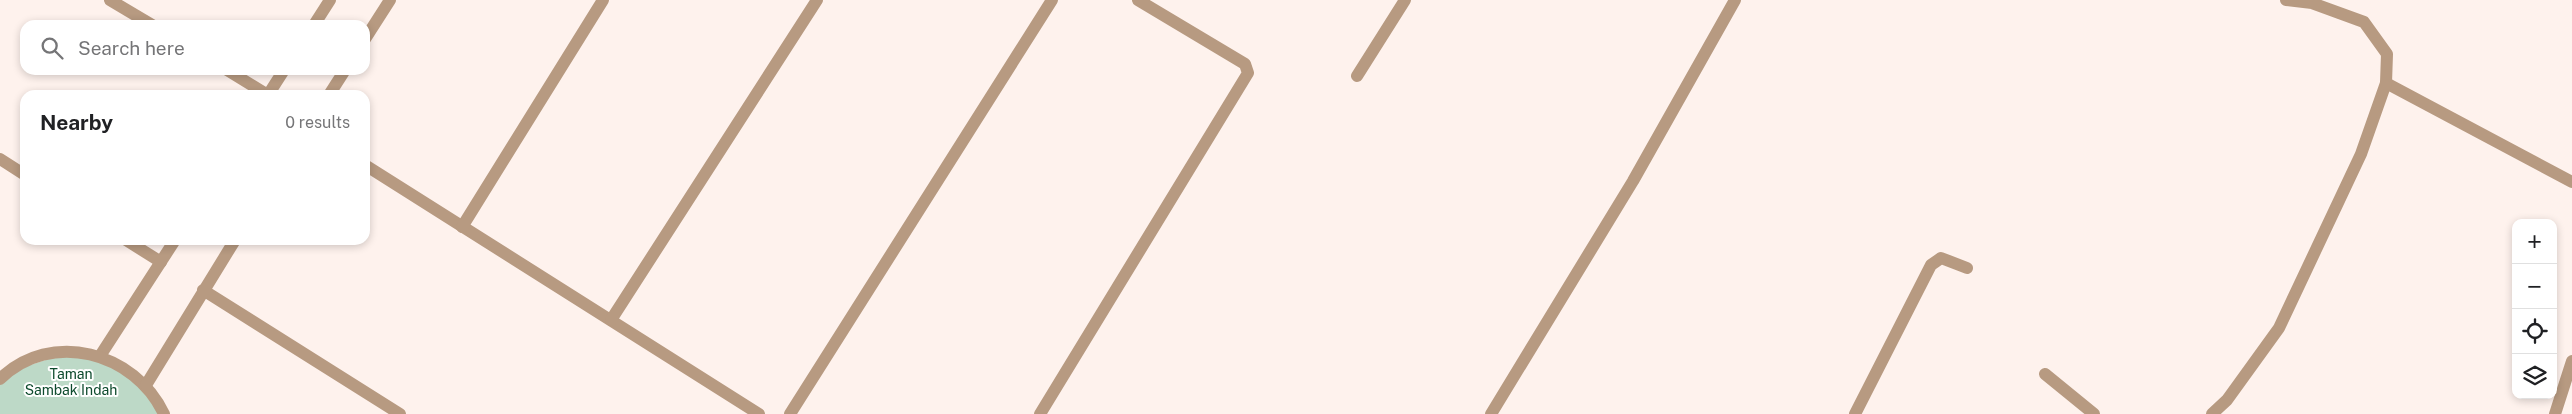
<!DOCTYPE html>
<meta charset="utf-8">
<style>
body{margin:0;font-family:"Public Sans",sans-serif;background:#f6f6f6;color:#202124}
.controls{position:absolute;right:15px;bottom:15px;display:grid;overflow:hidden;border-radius:10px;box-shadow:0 2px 8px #0003}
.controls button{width:45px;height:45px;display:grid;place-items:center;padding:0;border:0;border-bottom:1px solid #e0e0e0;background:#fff;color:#202124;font:25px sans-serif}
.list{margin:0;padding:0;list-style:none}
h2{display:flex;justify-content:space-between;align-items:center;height:65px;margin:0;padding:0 20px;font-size:21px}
h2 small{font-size:16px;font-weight:400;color:#757577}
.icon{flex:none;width:28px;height:28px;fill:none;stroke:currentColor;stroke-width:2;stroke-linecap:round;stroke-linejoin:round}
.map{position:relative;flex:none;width:2572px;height:414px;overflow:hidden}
.search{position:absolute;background:#fff;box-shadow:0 2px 8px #0003;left:20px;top:20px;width:350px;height:55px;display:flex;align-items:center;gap:12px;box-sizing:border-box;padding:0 18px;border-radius:15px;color:#757577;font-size:19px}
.panel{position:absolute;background:#fff;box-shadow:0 2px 8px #0003;left:20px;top:90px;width:350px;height:155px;border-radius:15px}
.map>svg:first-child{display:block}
</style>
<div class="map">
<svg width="2572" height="414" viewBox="0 0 2572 414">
<rect width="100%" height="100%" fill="#fef2ed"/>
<!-- green -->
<polygon fill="#bdd9c7" points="73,351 127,369 164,414 0,414 0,380 6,373"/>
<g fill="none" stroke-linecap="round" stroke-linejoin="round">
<!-- minor -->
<g stroke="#b79a81" stroke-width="12">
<polyline points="110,0 152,25"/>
<polyline points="314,25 330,0"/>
<polyline points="365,39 390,0"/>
<polyline points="227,70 268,95"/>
<polyline points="1357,76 1405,0"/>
<polyline points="2386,83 2572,182"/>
<polyline points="268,95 284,70"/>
<polyline points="329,95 345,70"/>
<polyline points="0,159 25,175"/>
<polyline points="365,165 759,414"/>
<polyline points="462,227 603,0"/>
<polyline points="126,240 161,262"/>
<polyline points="203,290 400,414"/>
<polyline points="611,320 817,0"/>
<polyline points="100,356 175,240"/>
<polyline points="2045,374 2094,414"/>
<path d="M 0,379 C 51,329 135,352 164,414"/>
<polyline points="146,385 235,240"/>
<polyline points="790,414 1052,0"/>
<polyline points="1040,414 1248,73 1245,64 1138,0"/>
<polyline points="1491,414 1633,181 1735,0"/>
<polyline points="1855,414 1931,265 1941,258 1967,268"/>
<polyline points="2212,414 2227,400 2279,328 2361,154 2386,83 2387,54 2364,22 2312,3 2286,0"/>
<polyline points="2555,414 2572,361"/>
</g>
</g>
<g text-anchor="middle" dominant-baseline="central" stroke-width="4" stroke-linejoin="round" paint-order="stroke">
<!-- park labels -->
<g font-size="14" fill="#0d4a2d" stroke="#fff">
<text x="71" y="374">Taman<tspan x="71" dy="16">Sambak Indah</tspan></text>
</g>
</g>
</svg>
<div class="controls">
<button>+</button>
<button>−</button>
<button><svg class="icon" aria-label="locate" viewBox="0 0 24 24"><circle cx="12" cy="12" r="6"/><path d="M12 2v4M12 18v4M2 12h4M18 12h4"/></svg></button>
<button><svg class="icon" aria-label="layers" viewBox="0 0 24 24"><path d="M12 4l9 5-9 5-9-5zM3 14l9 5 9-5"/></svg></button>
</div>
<div class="search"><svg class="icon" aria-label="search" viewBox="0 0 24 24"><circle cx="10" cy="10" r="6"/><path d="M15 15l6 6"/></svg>Search here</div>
<section class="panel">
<h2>Nearby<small>0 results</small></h2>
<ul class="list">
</ul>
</section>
</div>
